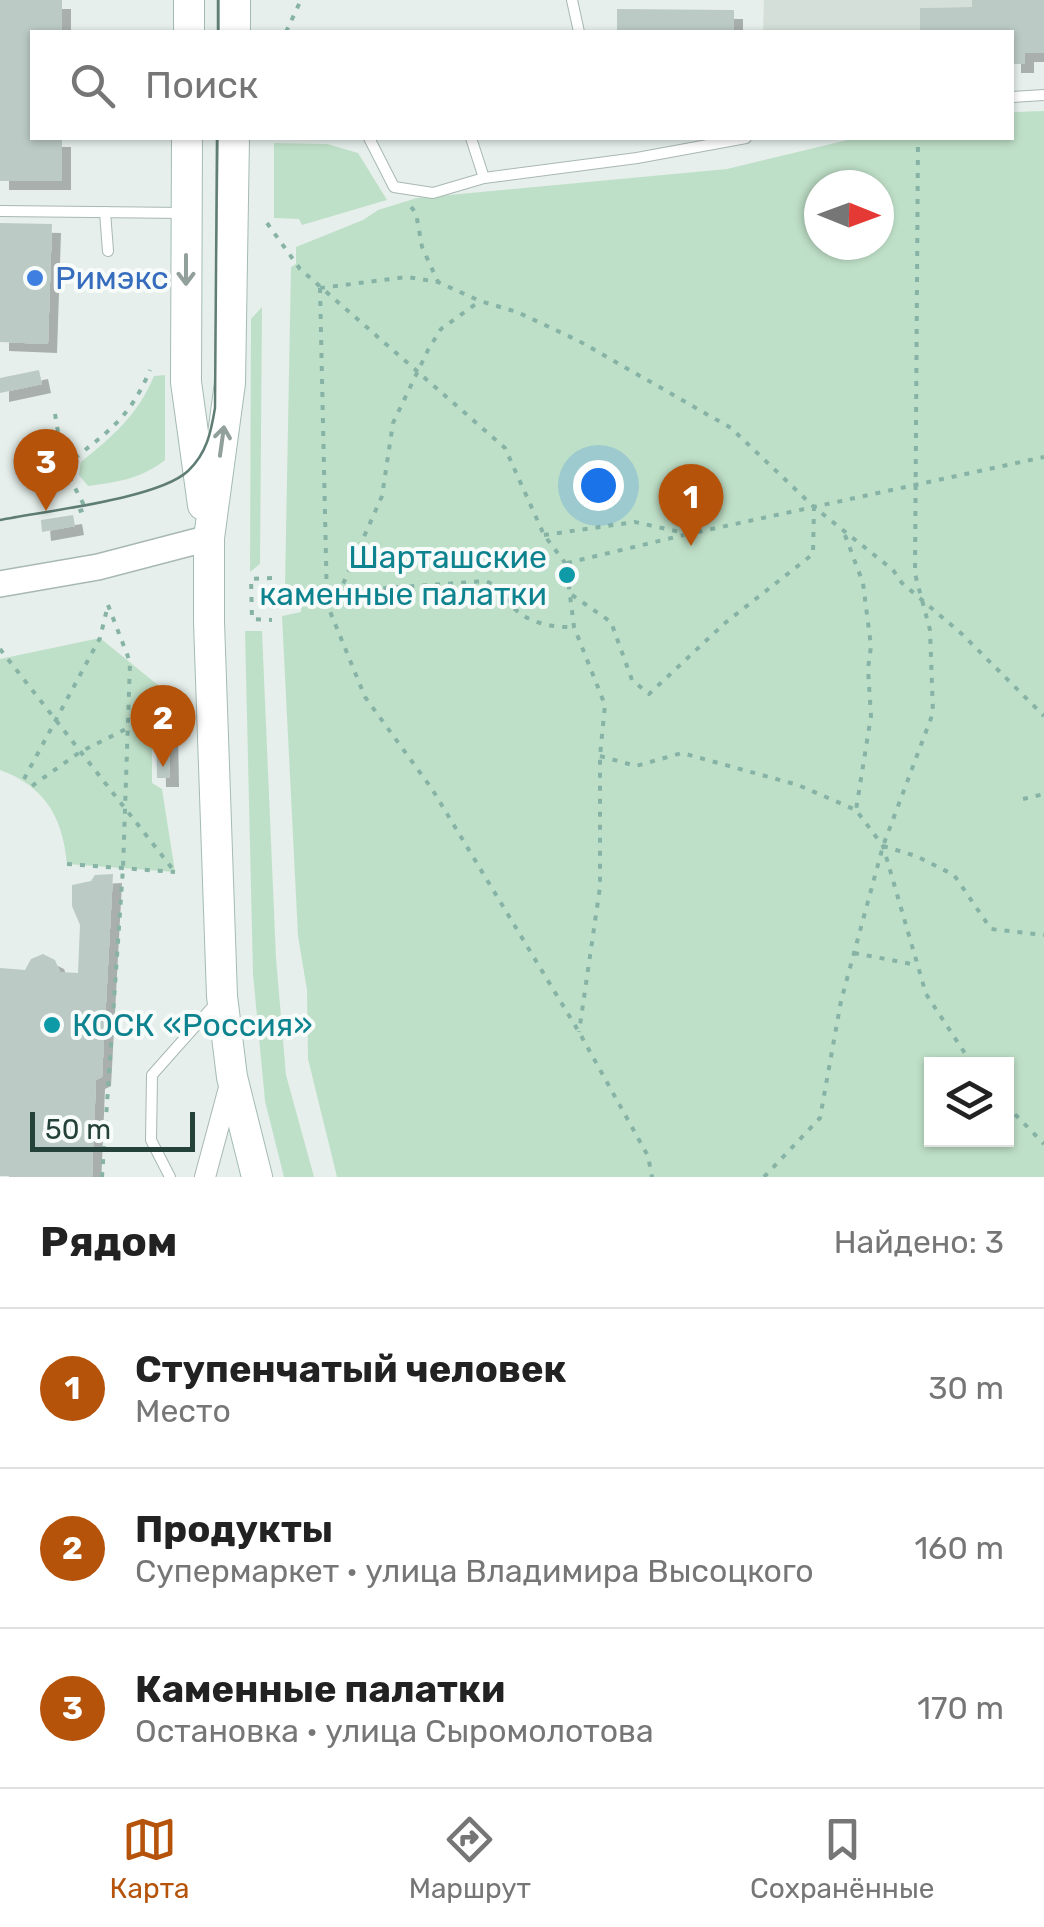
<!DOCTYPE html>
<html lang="ru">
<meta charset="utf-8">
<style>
body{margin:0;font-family:Rubik,sans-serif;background:#f2f2f2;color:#222}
.controls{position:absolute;right:30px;bottom:30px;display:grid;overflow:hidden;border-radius:0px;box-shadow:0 2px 8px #0004}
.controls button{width:90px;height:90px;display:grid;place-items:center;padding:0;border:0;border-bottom:2px solid #e0e0e0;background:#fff;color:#222;font:50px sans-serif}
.compass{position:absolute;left:804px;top:170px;width:90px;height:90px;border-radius:50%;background:#fff;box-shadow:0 2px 8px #0004;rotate:91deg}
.scale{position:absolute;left:30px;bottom:25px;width:165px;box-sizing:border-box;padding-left:10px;border:5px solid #24423a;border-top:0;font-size:28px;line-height:35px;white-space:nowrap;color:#24423a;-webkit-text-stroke:8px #f7fbf9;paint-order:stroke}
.you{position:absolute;left:598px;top:485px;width:35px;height:35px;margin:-25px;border:8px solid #fff;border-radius:50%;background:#1a73e8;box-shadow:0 0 0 15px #1a73e833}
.badge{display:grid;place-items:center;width:65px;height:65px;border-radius:50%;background:#b45309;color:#fff;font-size:32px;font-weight:700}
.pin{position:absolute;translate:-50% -82px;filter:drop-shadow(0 2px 5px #0008)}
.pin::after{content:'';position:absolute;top:52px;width:35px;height:30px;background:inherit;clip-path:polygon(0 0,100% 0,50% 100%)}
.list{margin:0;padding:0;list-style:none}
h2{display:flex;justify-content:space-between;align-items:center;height:130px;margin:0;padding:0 40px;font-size:42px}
h2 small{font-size:32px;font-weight:400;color:#767676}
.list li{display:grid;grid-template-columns:65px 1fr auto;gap:30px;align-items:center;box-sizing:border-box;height:160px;padding:0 40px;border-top:2px solid #e0e0e0}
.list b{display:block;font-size:38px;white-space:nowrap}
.list p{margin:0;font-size:32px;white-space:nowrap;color:#767676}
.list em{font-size:32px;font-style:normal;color:#767676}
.icon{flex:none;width:55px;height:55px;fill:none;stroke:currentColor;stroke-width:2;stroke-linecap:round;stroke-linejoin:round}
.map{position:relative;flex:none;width:1044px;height:1177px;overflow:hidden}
.search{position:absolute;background:#fff;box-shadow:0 2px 8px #0004;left:30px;right:30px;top:30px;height:110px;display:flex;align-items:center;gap:25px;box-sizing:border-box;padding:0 35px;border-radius:0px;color:#767676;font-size:38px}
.sheet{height:610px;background:#fff}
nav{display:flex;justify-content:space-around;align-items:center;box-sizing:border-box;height:140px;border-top:2px solid #e0e0e0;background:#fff;font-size:28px;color:#767676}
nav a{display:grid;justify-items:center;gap:5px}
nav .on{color:#b45309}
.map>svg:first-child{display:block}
</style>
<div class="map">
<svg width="1044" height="1177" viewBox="0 0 1044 1177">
<defs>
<filter id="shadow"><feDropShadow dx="9" dy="9" stdDeviation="0" flood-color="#0004"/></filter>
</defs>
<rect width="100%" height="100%" fill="#e6efeb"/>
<!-- built -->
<polygon fill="#d4dfda" points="764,0 972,0 972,7 920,8 920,32 763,32"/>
<!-- green -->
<g fill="#bfe0c8" fill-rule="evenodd">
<path d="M 1044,111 L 1044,1177 L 337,1177 L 308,1059 L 307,990 L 298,936 L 282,616 L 301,612 L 301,586 L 285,586 L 291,267 L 296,264 L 296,247 L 363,220 L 378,210 L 417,198 L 727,169 L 856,138 L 1012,138 L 1012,112 ZM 819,185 L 879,185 L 879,245 L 819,245 ZM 932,1064 L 1006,1064 L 1006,1140 L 932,1140 Z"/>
<polygon points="274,143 327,144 358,153 387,200 302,225 299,219 274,218"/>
<polygon points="262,307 260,564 250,572 251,319"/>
<path d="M 165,375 L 165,460 C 141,479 117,482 88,486 L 79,475 L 81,462 C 112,437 138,415 154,376 Z"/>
<polygon points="245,631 262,631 276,958 286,1075 314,1177 284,1177 265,1101 253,974"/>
<path d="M 100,638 L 159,686 L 160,721 L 152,721 L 152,783 L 162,789 L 175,872 L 67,864 C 63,818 45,786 0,770 L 0,659 Z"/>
</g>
<!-- building -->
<g fill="#bbcac4" filter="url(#shadow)">
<polygon points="0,0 62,0 62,32 32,32 32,138 62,138 62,181 0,181"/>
<polygon points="972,0 1044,0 1044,53 1025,53 1025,64 1012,64 1012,32 920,32 920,8 972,7"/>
<polygon points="617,9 734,10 734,32 617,32"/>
<polygon points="0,223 52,224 48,344 0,342"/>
<polygon points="39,370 42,384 0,393 0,378"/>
<polygon points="73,515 75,526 42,532 41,520"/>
<polygon points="156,722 169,722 170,778 157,778"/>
<polygon points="113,874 102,1077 96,1080 92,1177 0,1176 0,968 25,970 31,959 43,954 55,960 60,972 78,973 80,925 72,906 72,885 91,881 95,875"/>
</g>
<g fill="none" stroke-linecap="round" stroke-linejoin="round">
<defs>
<g id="service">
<polyline points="572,0 579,32"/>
<polyline points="1012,97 1044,95"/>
<polyline points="369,138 394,187 433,193 484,178 637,158 746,138"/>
<polyline points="471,138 484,178"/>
<polyline points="0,211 185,213"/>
<polyline points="105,212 108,251"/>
<polyline points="170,1177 151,1140 152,1075 215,1004"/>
</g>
<polyline id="minor" points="205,1177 230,1084"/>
<polyline id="tertiary" points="0,584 98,567 209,538"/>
<g id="secondary">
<polyline points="235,0 235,32"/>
<polyline points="189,32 189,0"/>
<polyline points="187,138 186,382 203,505"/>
<polyline points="234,138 230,383 209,538 209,622 222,996 232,1077 257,1177"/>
</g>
</defs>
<!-- service casing -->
<use href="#service" stroke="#a8b8b2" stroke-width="12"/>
<!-- minor casing -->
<use href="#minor" stroke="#a8b8b2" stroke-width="22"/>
<!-- tertiary casing -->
<use href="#tertiary" stroke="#a8b8b2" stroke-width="28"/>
<!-- secondary casing -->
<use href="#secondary" stroke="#a4bbb3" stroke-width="32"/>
<!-- path -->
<g stroke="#86b3a5" stroke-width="4" stroke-dasharray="5 8" stroke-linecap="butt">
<polyline points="286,32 301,0"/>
<polyline points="411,207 416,213 422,247 438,282"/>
<polyline points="267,223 300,269 505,448 544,535 566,564 574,627 605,705 600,756 600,887 579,1032"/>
<polyline points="320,288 327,604 365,697 432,789 579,1032 648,1156 652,1177"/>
<polyline points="320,288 407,277 438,282 480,301 517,312 579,341 731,428 814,507 893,570 902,583 963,635 1044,716"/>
<polyline points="55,414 64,467 86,509 71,514"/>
<path d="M 62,479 L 64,467 C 106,432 128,422 150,370"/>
<polyline points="544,535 635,522 689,534 1044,457"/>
<polyline points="845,535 863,583 871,646 868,669 871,716 856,810"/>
<polyline points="567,563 684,535"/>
<polyline points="272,578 251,579 252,619 272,620"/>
<polyline points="572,595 611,622 632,680 649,694 725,623 813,554 814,507"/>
<path d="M 334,599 L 345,591 L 486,581 C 501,588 504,597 514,608 C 528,623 555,628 574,627"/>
<polyline points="327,604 343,584 382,496 393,423 428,350 441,329 480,301"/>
<polyline points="272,607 327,604"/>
<polyline points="0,649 175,872"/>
<polyline points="600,756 636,766 682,753 798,785 856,810 883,846 926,994 972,1064"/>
<polyline points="24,779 100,638 107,609"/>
<polyline points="32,786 80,752 128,728 172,699"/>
<polyline points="1023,799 1044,794"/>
<polyline points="883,846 916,856 954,875 991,929 1044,935"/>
<polyline points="67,864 175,872"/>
<polyline points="854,953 917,965"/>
<polyline points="1006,1105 1044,1144"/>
<polyline points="102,1177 123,868 130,662 108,605"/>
<polyline points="764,1177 820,1118 841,1001 883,846 933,713 930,630 915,574 918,138"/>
</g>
<!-- service -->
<use href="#service" stroke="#fff" stroke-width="10"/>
<!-- minor -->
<use href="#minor" stroke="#fff" stroke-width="20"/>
<!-- tertiary -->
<use href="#tertiary" stroke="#fff" stroke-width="25"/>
<!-- secondary -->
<use href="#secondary" stroke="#fff" stroke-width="30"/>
<!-- tram -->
<g stroke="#5f7d75" stroke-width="2.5">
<polyline points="218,32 218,0"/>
<path d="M 0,520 C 44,511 158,499 188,471 C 207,453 211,432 215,408 L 217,138"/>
</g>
</g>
<!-- one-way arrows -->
<defs><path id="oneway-shaft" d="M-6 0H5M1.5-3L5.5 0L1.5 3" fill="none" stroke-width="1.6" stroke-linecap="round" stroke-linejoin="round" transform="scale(2.5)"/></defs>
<g stroke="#92a09c">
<use href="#oneway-shaft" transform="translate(186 270) rotate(90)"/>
<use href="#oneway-shaft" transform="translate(222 441) rotate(-82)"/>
</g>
<!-- markers -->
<circle fill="#3f7fe0" stroke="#f7fbf9" stroke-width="4" cx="35" cy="278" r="10"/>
<g fill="#0f9aa8" stroke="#f7fbf9" stroke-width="4">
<circle cx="567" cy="575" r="10"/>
<circle cx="52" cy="1025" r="10"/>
</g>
<g text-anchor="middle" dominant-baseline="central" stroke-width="8" stroke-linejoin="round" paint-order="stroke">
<!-- shop labels -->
<g font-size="32" fill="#366cbe" stroke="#f7fbf9" text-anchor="start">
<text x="55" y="278">Римэкс</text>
</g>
<!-- culture labels -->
<g font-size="32" fill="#0d838f" stroke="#f7fbf9" text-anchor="end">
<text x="547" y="557">Шарташские<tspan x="547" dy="37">каменные палатки</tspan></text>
<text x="72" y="1025" text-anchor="start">КОСК «Россия»</text>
</g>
</g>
</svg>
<div class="controls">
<button><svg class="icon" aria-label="layers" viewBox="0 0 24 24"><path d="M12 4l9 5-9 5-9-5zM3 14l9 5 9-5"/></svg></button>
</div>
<svg class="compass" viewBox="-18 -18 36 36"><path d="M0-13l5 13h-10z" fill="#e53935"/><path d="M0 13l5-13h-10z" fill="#767676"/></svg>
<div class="scale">50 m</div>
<div class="you"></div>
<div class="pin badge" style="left:691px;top:546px">1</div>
<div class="pin badge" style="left:163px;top:767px">2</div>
<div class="pin badge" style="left:46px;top:511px">3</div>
<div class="search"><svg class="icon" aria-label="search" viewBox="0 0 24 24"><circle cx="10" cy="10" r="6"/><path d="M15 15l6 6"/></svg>Поиск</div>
</div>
<section class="sheet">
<h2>Рядом<small>Найдено: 3</small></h2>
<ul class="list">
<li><span class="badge">1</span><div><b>Ступенчатый человек</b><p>Место</p></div><em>30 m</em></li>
<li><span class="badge">2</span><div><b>Продукты</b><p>Супермаркет · улица Владимира Высоцкого</p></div><em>160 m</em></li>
<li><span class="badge">3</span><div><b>Каменные палатки</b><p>Остановка · улица Сыромолотова</p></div><em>170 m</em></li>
</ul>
</section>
<nav>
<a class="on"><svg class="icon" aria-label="map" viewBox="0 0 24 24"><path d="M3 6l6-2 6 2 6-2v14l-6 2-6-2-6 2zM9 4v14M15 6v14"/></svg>Карта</a>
<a><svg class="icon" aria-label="directions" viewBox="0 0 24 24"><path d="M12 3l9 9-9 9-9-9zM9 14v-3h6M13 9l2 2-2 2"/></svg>Маршрут</a>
<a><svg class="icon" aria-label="saved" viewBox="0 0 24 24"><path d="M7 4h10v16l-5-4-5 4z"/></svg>Сохранённые</a>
</nav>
